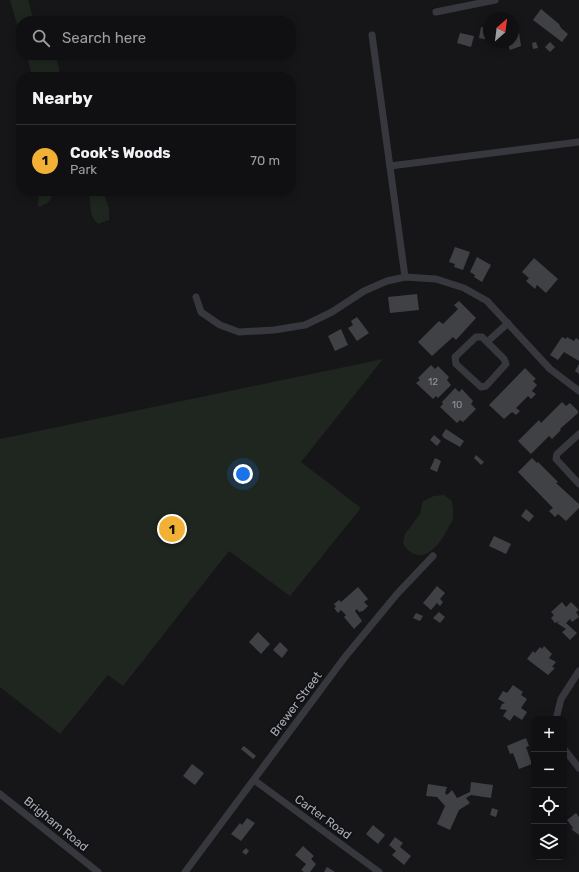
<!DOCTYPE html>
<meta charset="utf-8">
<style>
body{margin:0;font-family:Rubik,sans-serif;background:#19191b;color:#f1f3f6}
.controls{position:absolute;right:12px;bottom:12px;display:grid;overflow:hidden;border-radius:8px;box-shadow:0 2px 10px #0003}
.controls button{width:36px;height:36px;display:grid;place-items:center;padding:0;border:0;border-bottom:1px solid #303032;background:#101012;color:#f1f3f6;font:20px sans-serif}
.compass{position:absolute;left:483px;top:12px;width:36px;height:36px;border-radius:50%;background:#101012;box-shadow:0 2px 10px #0003;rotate:28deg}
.you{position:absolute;left:243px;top:474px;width:14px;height:14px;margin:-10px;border:3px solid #fff;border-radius:50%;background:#1a73e8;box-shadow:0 0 0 6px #1a73e833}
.badge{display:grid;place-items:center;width:26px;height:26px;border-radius:50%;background:#f2b134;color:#111;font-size:13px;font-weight:700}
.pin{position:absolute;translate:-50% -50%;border:2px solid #fff;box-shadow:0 1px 4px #0006}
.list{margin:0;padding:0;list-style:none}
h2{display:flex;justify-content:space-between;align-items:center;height:52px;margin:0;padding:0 16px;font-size:17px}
h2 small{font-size:13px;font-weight:400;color:#9c9d9f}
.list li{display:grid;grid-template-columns:26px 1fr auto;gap:12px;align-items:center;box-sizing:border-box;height:72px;padding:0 16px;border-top:1px solid #303032}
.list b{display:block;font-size:15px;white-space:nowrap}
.list p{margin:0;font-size:13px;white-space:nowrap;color:#9c9d9f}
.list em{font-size:13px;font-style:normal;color:#9c9d9f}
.icon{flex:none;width:22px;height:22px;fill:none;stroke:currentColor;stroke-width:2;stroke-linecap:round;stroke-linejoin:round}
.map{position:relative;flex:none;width:579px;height:872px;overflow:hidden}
.search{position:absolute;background:#101012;box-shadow:0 2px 10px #0003;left:16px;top:16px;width:280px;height:44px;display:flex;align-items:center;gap:10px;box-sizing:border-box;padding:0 14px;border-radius:16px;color:#9c9d9f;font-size:15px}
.panel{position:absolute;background:#101012;box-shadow:0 2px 10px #0003;left:16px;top:72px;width:280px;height:124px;border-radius:16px}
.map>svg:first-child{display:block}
</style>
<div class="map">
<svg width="579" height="872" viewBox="0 0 579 872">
<rect width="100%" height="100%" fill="#161618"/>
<!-- green -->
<g fill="#1e261f">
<polygon points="10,0 28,0 34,21 21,21 21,38"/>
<polygon points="27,55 55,55 59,67 59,77 32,77"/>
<path d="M 39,191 L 52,191 C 52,202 47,204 38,207 Z"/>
<polygon points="89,191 103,191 109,208 109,220 98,224 93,218 91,212"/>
<polygon points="383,359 301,462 361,508 290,596 229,551 123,686 108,675 60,734 0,687 0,439"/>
<path d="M 444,495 L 452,501 C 452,506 454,512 453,517 C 453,521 450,525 448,528 C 439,547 420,569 403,544 L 405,534 L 420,514 L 423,501 L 434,496 Z"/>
</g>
<!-- building -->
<g fill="#404145">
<polygon points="541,9 559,24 561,28 568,34 562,42 533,20"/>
<polygon points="481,27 489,28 489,40 479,38"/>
<polygon points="460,33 474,36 471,47 457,43"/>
<polygon points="519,33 521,46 510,50 507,42 513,42 513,35"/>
<polygon points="536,42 538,48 533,49 532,43"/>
<polygon points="550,42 555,47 550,52 545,47"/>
<polygon points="455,247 470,252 463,270 454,267 455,264 449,262"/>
<polygon points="477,257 491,265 482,282 474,277 475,275 470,272"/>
<polygon points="534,258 558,279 546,293 537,285 535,289 526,281 529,278 522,272"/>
<polygon points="417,294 419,310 390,313 388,297"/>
<polygon points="459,301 476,318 456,340 453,337 432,356 418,342 439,321 443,324 458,309 454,305"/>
<polygon points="357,317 369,333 357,341 348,328 353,325 351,321"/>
<polygon points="341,329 348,345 335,351 328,336"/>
<polygon points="562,337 566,339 567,337 574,341 576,338 579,340 579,361 564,352 558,360 550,355"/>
<polygon points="579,364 579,374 575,371"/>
<polygon points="431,365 435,369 438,366 449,377 447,380 451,385 438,398 436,396 433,399 416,383 420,380 418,378"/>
<polygon points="525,368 536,379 533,381 537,385 532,391 536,394 531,399 528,396 516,408 520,411 516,415 512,412 504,419 489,405"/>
<polygon points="455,388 459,392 462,389 473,401 471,404 476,409 463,422 460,420 457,423 440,407 443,404 442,402"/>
<polygon points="562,402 566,406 570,403 578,411 578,413 560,429 561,430 552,439 549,436 531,454 518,441 539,420 541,423"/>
<polygon points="446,429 464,441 460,447 444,438 442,435"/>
<polygon points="434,435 441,441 437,446 430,440"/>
<polygon points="476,455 484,462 481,465 474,458"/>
<polygon points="435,458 441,461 437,472 430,469"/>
<polygon points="532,458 537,463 538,462 558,482 556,483 579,504 579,508 566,521 558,514 555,517 549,511 553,508 518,472"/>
<polygon points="526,509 534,516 529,522 521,516"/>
<polygon points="494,536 511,544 506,554 489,546"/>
<polygon points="437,586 445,593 440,599 443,602 440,606 437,603 431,610 423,603"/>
<polygon points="358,587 368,599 364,602 368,606 363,611 359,612 357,609 355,611 362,621 354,629 344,617 346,615 341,610 338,613 334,608 336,607 334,604 339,600 341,602"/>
<polygon points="562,602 566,607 571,602 579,610 576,612 579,617 572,622 570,619 566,623 577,633 570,640 562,632 566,629 557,623 560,621 555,623 551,618 554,615 551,612"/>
<polygon points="439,612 445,617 440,623 433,618"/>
<polygon points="416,613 423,616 420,621 413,618"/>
<polygon points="258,632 270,644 261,654 249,642"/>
<polygon points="280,642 288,650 282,658 273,650"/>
<polygon points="544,646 552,654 549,658 556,662 552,667 555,668 548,675 527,659 533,651 535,653 540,647 542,649"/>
<polygon points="513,685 523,692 521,695 527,699 521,708 527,712 522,720 514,715 510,721 503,716 507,710 500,709 502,704 505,703 498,699 503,691 507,693"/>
<polygon points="526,738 529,746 526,747 532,764 519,769 513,753 510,754 507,746"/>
<polygon points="244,746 256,756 253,759 241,749"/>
<polygon points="192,764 204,773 195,785 183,776"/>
<polygon points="471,782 493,785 491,798 471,795 466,798 470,803 459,810 450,830 437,824 445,806 437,797 426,796 428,784 447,787 445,793 447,795 452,790 457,798 470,792"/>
<polygon points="492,808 498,810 496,817 490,815"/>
<polygon points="576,813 579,817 579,835 571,829 573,828 567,820"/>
<polygon points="247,818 255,823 241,841 231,834 240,823 242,825"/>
<polygon points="373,825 385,835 378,844 366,834"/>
<polygon points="395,837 403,843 400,847 411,856 404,865 392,855 396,851 389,845"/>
<polygon points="303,846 314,856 311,859 316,864 310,872 304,872 301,870 306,864 295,855"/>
<polygon points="246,848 249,851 246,855 242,852"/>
<polygon points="327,867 335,872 324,872"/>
</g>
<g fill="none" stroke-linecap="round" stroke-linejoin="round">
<!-- minor -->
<g stroke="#37383d" stroke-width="7">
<polyline points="436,12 495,0"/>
<polyline points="372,35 405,277"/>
<polyline points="390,166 579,142"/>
<polyline points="196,297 201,312 220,325 239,332 274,330 305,325 332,312 364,291 387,281 405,277 436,279 464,288 487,301 550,369 579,391"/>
<polyline points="487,342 504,359 506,364 486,386 481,387 456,364 455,357 476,337 482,337 487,342 508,323"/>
<polyline points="579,434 557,454 556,459 579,484"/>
<polyline points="556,719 561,699 579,671"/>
<polyline points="564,749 579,768"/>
<polyline points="254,780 379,872"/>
<polyline points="0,794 98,872"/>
<polyline points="185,872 345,657 397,594 433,556"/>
</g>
</g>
<g text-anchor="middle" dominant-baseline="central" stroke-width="3.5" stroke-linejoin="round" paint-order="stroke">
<!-- number labels -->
<g font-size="10" fill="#8e929b">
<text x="433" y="382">12</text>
<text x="457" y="405">10</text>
</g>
<!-- street labels -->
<g font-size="12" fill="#a8adb8" stroke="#111113">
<text transform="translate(296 704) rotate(-53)">Brewer Street</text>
<text transform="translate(323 817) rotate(36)">Carter Road</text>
<text transform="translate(56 824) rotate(39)">Brigham Road</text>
</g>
</g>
</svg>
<div class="controls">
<button>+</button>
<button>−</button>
<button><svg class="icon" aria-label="locate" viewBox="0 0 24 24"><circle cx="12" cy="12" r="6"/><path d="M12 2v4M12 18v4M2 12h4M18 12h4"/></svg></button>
<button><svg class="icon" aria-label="layers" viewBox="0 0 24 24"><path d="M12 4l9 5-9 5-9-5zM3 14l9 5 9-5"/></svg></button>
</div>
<svg class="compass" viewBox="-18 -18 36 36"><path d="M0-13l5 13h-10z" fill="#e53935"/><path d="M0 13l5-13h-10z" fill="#9c9d9f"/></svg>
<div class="you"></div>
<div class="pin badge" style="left:172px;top:529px">1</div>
<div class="search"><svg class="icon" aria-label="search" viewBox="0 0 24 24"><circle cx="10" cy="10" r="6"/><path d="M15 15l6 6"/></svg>Search here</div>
<section class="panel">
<h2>Nearby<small></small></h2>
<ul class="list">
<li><span class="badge">1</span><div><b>Cook's Woods</b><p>Park</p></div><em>70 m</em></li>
</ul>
</section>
</div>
